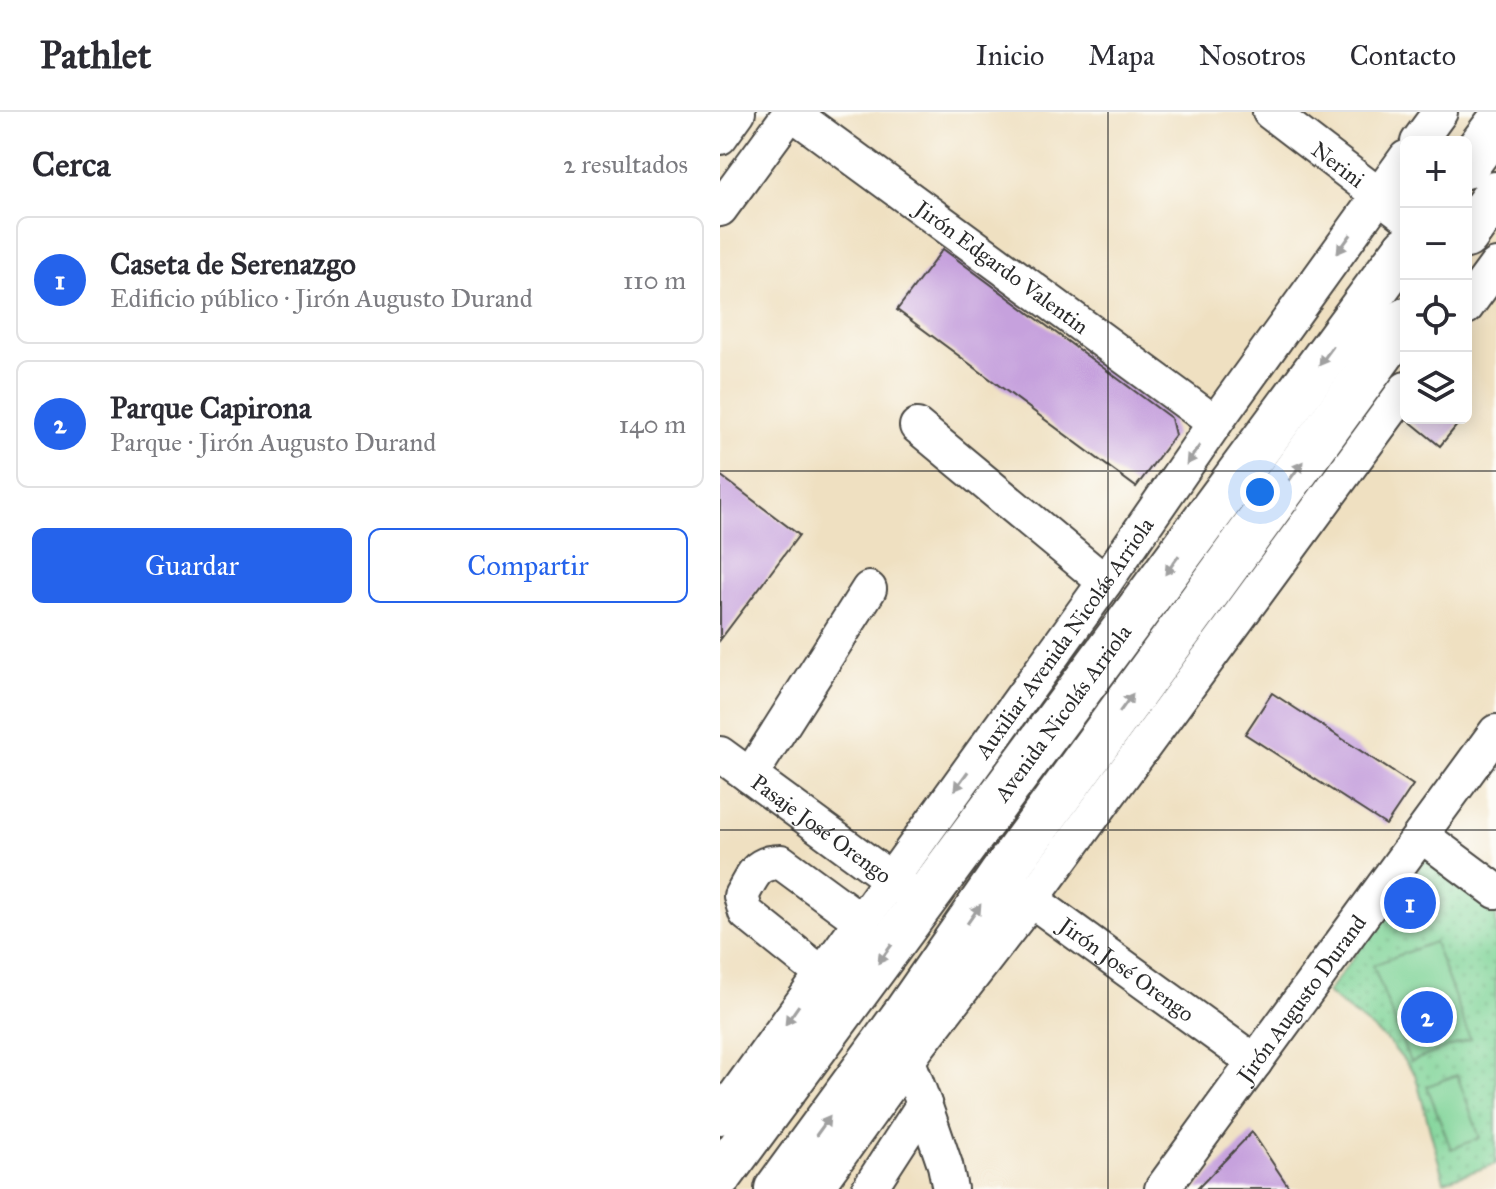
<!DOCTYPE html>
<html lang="es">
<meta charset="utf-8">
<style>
body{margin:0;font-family:"IM FELL Great Primer",serif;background:#f2f2f3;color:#2b2b33}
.controls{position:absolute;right:24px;top:24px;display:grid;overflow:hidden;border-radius:12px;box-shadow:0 4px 20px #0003}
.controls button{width:72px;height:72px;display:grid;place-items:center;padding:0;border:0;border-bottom:2px solid #e1e1e2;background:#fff;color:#2b2b33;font:40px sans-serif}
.you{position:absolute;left:540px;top:380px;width:28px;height:28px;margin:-20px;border:6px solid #fff;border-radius:50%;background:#1a73e8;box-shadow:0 0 0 12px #1a73e833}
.badge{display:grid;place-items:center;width:52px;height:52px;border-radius:50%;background:#2563eb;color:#fff;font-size:26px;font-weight:700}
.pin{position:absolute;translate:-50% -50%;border:4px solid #fff;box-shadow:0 2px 8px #0006}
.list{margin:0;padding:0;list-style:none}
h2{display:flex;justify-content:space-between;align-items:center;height:104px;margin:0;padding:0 32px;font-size:34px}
h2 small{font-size:26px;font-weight:400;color:#7c7c81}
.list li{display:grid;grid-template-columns:52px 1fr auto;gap:24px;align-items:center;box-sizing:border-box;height:128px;margin:0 16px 16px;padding:0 16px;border:2px solid #e1e1e2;border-radius:12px}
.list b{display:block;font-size:30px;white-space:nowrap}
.list p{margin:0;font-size:26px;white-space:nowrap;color:#7c7c81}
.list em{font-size:26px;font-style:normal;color:#7c7c81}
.actions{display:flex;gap:16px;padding:24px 32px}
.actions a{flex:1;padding:18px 0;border:2px solid #2563eb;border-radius:12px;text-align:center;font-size:28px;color:#2563eb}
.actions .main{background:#2563eb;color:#fff}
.icon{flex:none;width:44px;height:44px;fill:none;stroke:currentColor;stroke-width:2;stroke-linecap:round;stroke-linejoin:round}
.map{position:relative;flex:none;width:776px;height:1077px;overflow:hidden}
header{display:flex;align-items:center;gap:48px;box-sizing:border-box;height:112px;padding:0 40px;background:#fff;border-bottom:2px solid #e1e1e2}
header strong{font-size:38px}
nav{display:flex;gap:44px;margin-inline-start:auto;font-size:28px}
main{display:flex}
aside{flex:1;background:#fff}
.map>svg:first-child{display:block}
</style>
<header>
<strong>Pathlet</strong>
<nav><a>Inicio</a><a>Mapa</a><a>Nosotros</a><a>Contacto</a></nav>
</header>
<main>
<aside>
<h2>Cerca<small>2 resultados</small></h2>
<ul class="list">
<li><span class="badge">1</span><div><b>Caseta de Serenazgo</b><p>Edificio público · Jirón Augusto Durand</p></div><em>110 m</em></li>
<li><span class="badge">2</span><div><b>Parque Capirona</b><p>Parque · Jirón Augusto Durand</p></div><em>140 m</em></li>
</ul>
<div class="actions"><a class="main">Guardar</a><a>Compartir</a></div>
</aside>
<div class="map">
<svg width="776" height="1077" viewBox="0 0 776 1077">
<defs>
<pattern id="grass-dots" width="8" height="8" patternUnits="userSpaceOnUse" patternTransform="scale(2)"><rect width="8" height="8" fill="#7dd396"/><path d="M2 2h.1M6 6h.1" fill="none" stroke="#6cb581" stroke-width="1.8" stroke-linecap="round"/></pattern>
</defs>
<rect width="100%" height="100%" fill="#fdfcf7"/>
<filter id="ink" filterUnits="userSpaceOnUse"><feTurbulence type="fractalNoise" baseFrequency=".0125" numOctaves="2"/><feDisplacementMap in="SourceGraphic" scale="16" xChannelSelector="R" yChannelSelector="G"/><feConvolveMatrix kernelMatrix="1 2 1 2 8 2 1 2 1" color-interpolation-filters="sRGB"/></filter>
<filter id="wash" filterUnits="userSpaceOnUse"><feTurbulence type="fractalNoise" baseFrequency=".006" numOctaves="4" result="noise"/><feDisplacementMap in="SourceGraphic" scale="32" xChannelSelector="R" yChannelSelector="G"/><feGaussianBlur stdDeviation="1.8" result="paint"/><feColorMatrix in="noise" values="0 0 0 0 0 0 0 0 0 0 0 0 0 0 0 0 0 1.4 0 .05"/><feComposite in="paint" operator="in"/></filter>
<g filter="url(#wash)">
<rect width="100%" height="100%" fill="#efe0c1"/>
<!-- grass -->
<polygon fill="url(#grass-dots)" stroke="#547f60" stroke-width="2" points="708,744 776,793 776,1052 724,1069 695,962 668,929 607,881"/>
<!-- garden -->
<g fill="#7dd396" stroke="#547f60" stroke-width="2">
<polygon points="714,830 750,927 690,950 653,853"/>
<polygon points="737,963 760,1026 731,1037 707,974"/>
</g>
<g id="blocks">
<!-- building -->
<g fill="#c6a1dd">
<polygon points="223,137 451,306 455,323 416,375 177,198"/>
<polygon points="690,306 743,306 720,334 688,308"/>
<polygon points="0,363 79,423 0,528"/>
<polygon points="552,581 693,673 666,713 525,622"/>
<polygon points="532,1020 570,1077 477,1077"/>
</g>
</g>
</g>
<g filter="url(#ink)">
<use href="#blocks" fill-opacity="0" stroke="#484642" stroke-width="2"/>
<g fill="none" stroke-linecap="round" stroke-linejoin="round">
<defs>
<g id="minor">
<path id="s1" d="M 71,0 L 495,311"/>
<path id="s2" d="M 550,0 L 686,104"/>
<polyline points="0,25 18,0"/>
<polyline points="698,30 720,0"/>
<polyline points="0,97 71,0"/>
<polyline points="746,195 776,154"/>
<polyline points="197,314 385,470"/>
<path id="s3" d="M 0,642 L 187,779"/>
<polyline points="30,664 149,477"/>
<polyline points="701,723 776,779"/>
<path id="s4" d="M 292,774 L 535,950"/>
<path d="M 102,862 L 26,801 L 21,784 C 33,764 35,750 61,750 L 140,808"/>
<polyline points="204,992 225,1053 230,1077"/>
<path id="s5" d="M 0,1005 L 385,470 L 495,311 L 686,46"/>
<polyline points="95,1077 198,934 311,788 686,277"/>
<polyline points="149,1077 204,992 188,949"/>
<path id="s6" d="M 442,1077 L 776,620"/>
</g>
<g id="major">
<polyline points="746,54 776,14"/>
<polyline points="746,124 776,82"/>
<path id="s7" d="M 0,1064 L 686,136"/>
<polyline points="57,1077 185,902 280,765 686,208"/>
</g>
</defs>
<!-- minor casing -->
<use href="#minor" stroke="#484642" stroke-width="38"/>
<!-- major casing -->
<use href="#major" stroke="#484642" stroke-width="48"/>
<!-- minor -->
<use href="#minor" stroke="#fff" stroke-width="34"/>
<!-- major -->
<use href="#major" stroke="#fff" stroke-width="44"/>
</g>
<!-- one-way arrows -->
<defs><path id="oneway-solid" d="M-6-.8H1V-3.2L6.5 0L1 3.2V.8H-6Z" transform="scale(2)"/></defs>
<g fill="#a0a0a0">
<use href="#oneway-solid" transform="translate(624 132) rotate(126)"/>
<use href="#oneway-solid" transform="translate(606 244) rotate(126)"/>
<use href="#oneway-solid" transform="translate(473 343) rotate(125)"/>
<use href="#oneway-solid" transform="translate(576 359) rotate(-54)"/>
<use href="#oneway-solid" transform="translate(452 453) rotate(126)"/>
<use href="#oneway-solid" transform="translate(406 591) rotate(-54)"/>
<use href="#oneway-solid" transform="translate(241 669) rotate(126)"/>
<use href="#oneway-solid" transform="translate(254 802) rotate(-55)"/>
<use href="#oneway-solid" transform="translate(165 842) rotate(126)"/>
<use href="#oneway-solid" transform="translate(72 903) rotate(125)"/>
<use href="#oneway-solid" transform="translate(103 1014) rotate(-54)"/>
</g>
</g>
<!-- grid -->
<path fill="none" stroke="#2b2b2b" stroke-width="2" stroke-opacity="0.55" d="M 388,0 L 388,1077M 0,359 L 776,359M 0,718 L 776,718"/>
<g text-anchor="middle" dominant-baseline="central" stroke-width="8" stroke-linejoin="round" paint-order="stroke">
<!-- street labels -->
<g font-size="22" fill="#2b2b2b" stroke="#fdfcf7">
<text stroke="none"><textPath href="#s2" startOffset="86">Nerini</textPath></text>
<text stroke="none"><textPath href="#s1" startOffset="262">Jirón Edgardo Valentin</textPath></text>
<text stroke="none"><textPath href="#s5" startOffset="590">Auxiliar Avenida Nicolás Arriola</textPath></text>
<text stroke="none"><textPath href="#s7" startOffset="576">Avenida Nicolás Arriola</textPath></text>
<text stroke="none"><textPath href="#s3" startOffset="126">Pasaje José Orengo</textPath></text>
<text stroke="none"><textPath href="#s4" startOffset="142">Jirón José Orengo</textPath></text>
<text stroke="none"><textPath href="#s6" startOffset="236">Jirón Augusto Durand</textPath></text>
</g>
</g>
</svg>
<div class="controls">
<button>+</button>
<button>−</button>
<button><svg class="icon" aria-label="locate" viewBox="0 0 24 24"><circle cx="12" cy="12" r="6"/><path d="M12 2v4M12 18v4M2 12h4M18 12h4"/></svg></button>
<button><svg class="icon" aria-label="layers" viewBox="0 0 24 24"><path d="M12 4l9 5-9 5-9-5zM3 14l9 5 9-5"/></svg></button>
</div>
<div class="you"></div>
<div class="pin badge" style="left:690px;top:791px">1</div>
<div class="pin badge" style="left:707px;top:905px">2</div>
</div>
</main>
